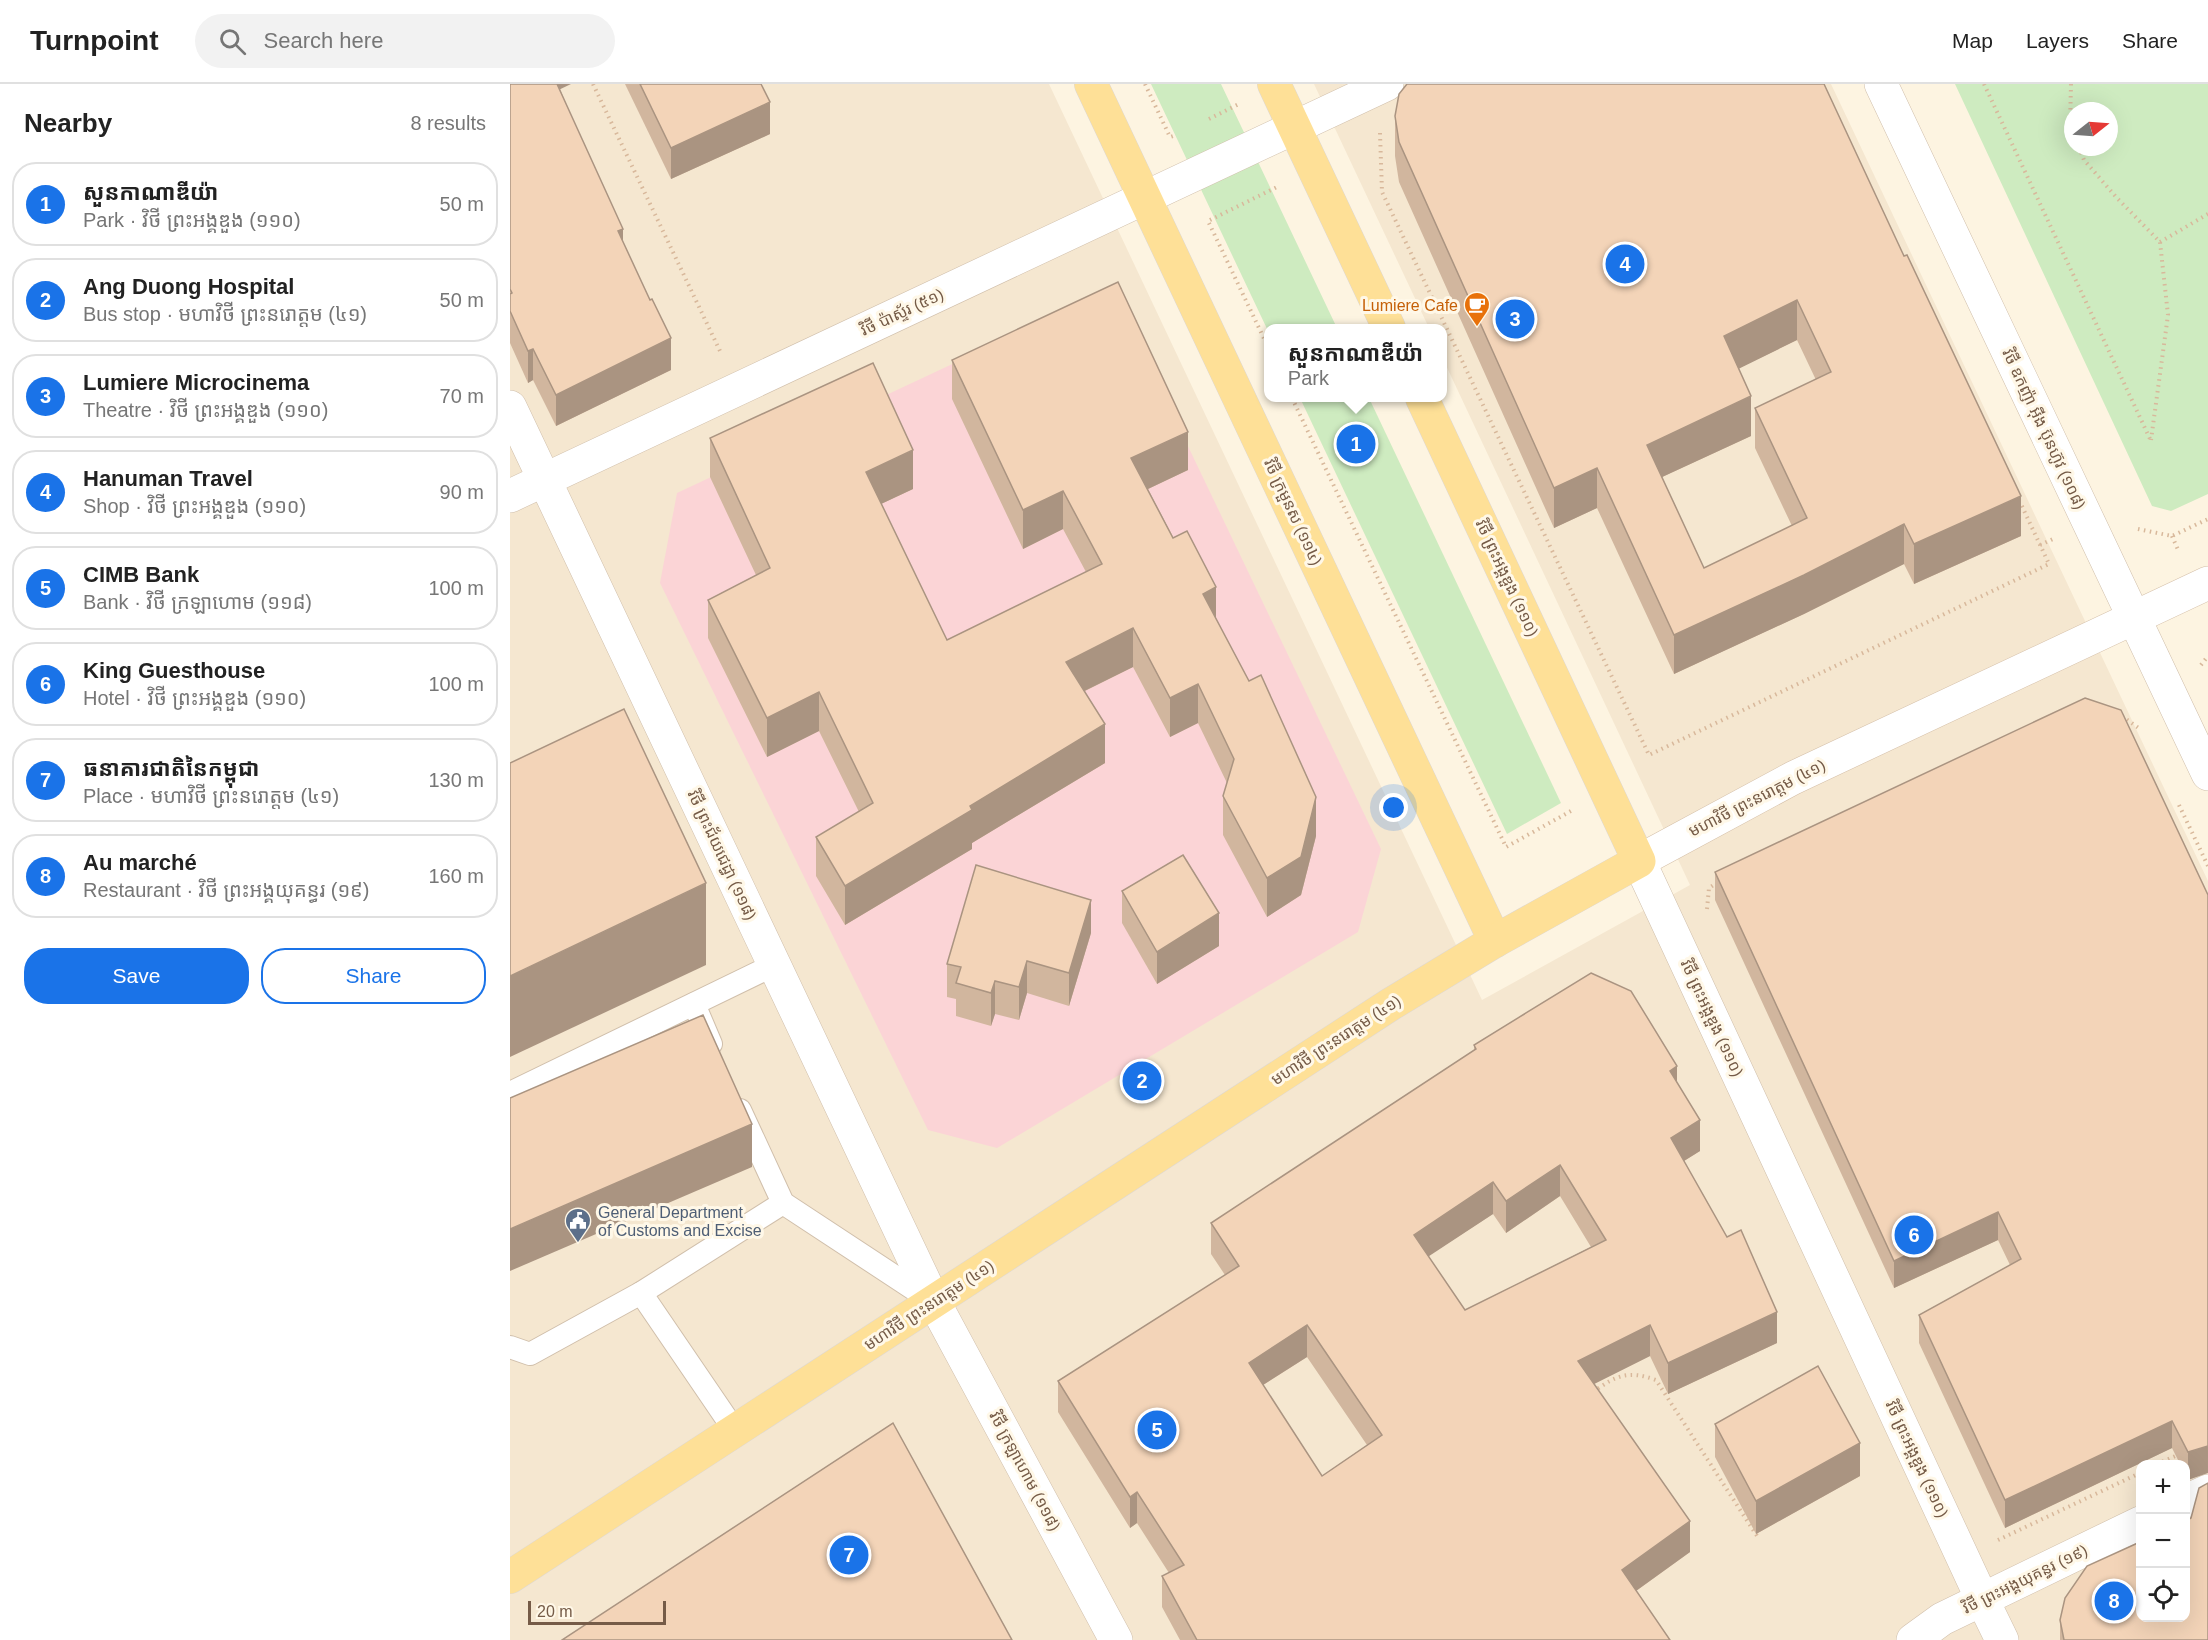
<!DOCTYPE html>
<meta charset="utf-8">
<style>
body{margin:0;font-family:Helvetica,"Noto Sans Khmer",sans-serif;background:#f2f2f2;color:#222}
.controls{position:absolute;right:18px;bottom:18px;display:grid;overflow:hidden;border-radius:12px;box-shadow:0 6px 24px #0002}
.controls button{width:54px;height:54px;display:grid;place-items:center;padding:0;border:0;border-bottom:2px solid #e0e0e0;background:#fff;color:#222;font:30px sans-serif}
.compass{position:absolute;left:1554px;top:18px;width:54px;height:54px;border-radius:50%;background:#fff;box-shadow:0 6px 24px #0002;rotate:73deg}
.scale{position:absolute;left:18px;bottom:15px;width:138px;box-sizing:border-box;padding-left:6px;border:3px solid #755b47;border-top:0;font-size:16px;line-height:21px;white-space:nowrap;color:#755b47;-webkit-text-stroke:4px #fff8e8;paint-order:stroke}
.you{position:absolute;left:884px;top:724px;width:21px;height:21px;margin:-15px;border:4px solid #fff;border-radius:50%;background:#1a73e8;box-shadow:0 0 0 9px #1a73e833}
.badge{display:grid;place-items:center;width:39px;height:39px;border-radius:50%;background:#1a73e8;color:#fff;font-size:20px;font-weight:700}
.pin{position:absolute;translate:-50% -50%;border:3px solid #fff;box-shadow:0 2px 6px #0006}
.popup{position:absolute;left:754px;top:240px;width:183px;height:78px;box-sizing:border-box;display:grid;place-content:center;border-radius:12px;background:#fff;filter:drop-shadow(0 2px 4px #0005);font-size:20px;white-space:nowrap;color:#767676}
.popup b{font-size:22px;color:#222}
.popup::after{content:'';position:absolute;left:50%;top:100%;margin-left:-12px;border:12px solid transparent;border-top-color:#fff}
.list{margin:0;padding:0;list-style:none}
h2{display:flex;justify-content:space-between;align-items:center;height:78px;margin:0;padding:0 24px;font-size:26px}
h2 small{font-size:20px;font-weight:400;color:#767676}
.list li{display:grid;grid-template-columns:39px 1fr auto;gap:18px;align-items:center;box-sizing:border-box;height:84px;margin:0 12px 12px;padding:0 12px;border:2px solid #e0e0e0;border-radius:24px}
.list b{display:block;font-size:22px;white-space:nowrap}
.list p{margin:0;font-size:20px;white-space:nowrap;color:#767676}
.list em{font-size:20px;font-style:normal;color:#767676}
.actions{display:flex;gap:12px;padding:18px 24px}
.actions a{flex:1;padding:14px 0;border:2px solid #1a73e8;border-radius:24px;text-align:center;font-size:21px;color:#1a73e8}
.actions .main{background:#1a73e8;color:#fff}
.icon{flex:none;width:33px;height:33px;fill:none;stroke:currentColor;stroke-width:2;stroke-linecap:round;stroke-linejoin:round}
.map{position:relative;flex:none;width:1698px;height:1556px;overflow:hidden}
header{display:flex;align-items:center;gap:36px;box-sizing:border-box;height:84px;padding:0 30px;background:#fff;border-bottom:2px solid #e0e0e0}
header strong{font-size:28px}
nav{display:flex;gap:33px;margin-inline-start:auto;font-size:21px}
.search{width:420px;height:54px;background:#f2f2f2;display:flex;align-items:center;gap:15px;box-sizing:border-box;padding:0 21px;border-radius:33px;color:#767676;font-size:22px}
main{display:flex}
aside{flex:1;background:#fff}
.map>svg:first-child{display:block}
</style>
<header>
<strong>Turnpoint</strong>
<div class="search"><svg class="icon" aria-label="search" viewBox="0 0 24 24"><circle cx="10" cy="10" r="6"/><path d="M15 15l6 6"/></svg>Search here</div>
<nav><a>Map</a><a>Layers</a><a>Share</a></nav>
</header>
<main>
<aside>
<h2>Nearby<small>8 results</small></h2>
<ul class="list">
<li><span class="badge">1</span><div><b>សួនកាណាឌីយ៉ា</b><p>Park · វិថី ព្រះអង្គឌួង (១១០)</p></div><em>50 m</em></li>
<li><span class="badge">2</span><div><b>Ang Duong Hospital</b><p>Bus stop · មហាវិថី ព្រះនរោត្តម (៤១)</p></div><em>50 m</em></li>
<li><span class="badge">3</span><div><b>Lumiere Microcinema</b><p>Theatre · វិថី ព្រះអង្គឌួង (១១០)</p></div><em>70 m</em></li>
<li><span class="badge">4</span><div><b>Hanuman Travel</b><p>Shop · វិថី ព្រះអង្គឌួង (១១០)</p></div><em>90 m</em></li>
<li><span class="badge">5</span><div><b>CIMB Bank</b><p>Bank · វិថី ក្រឡាហោម (១១៨)</p></div><em>100 m</em></li>
<li><span class="badge">6</span><div><b>King Guesthouse</b><p>Hotel · វិថី ព្រះអង្គឌួង (១១០)</p></div><em>100 m</em></li>
<li><span class="badge">7</span><div><b>ធនាគារជាតិនៃកម្ពុជា</b><p>Place · មហាវិថី ព្រះនរោត្តម (៤១)</p></div><em>130 m</em></li>
<li><span class="badge">8</span><div><b>Au marché</b><p>Restaurant · វិថី ព្រះអង្គយុគន្ធរ (១៩)</p></div><em>160 m</em></li>
</ul>
<div class="actions"><a class="main">Save</a><a>Share</a></div>
</aside>
<div class="map">
<svg width="1698" height="1556" viewBox="0 0 1698 1556">
<rect width="100%" height="100%" fill="#fdf4e1"/>
<!-- residential -->
<path fill="#f5e7d0" fill-rule="evenodd" d="M 0,0 L 539,0 L 972,916 L 1180,801 L 933,275 L 933,244 L 919,244 L 804,0 L 1321,0 L 1698,797 L 1698,1556 L 0,1556 ZM 1630,1380 L 1676,1380 L 1676,1534 L 1630,1534 Z"/>
<!-- medical -->
<polygon fill="#fbd4d6" points="547,231 630,262 871,765 848,848 487,1064 418,1046 150,499 167,409"/>
<!-- green -->
<g fill="#ceebc0" fill-rule="evenodd">
<polygon points="641,0 711,0 827,244 759,244 759,249"/>
<path d="M 1445,0 L 1698,0 L 1698,410 L 1661,427 L 1642,422 ZM 1563,27 L 1599,27 L 1599,63 L 1563,63 Z"/>
<polygon points="790,314 859,314 1051,719 997,750"/>
</g>
<g fill="none" stroke-linecap="round" stroke-linejoin="round">
<defs>
<g id="service">
<polyline points="184,920 201,960"/>
<polyline points="0,1009 264,881"/>
<polyline points="230,1026 273,1119 422,1217"/>
<polyline points="131,1209 225,1347"/>
<polyline points="0,1263 20,1270 131,1209 273,1119"/>
</g>
<g id="minor">
<polyline points="0,323 424,1218 606,1556"/>
<polyline points="1472,1515 1492,1556"/>
</g>
<g id="tertiary">
<polyline points="1371,0 1698,690"/>
<polyline points="0,412 877,0"/>
<polyline points="1129,777 1472,1515"/>
<polyline points="1676,1417 1698,1407"/>
<polyline points="1403,1556 1432,1535 1630,1439"/>
</g>
<polyline id="secondary" points="1129,777 1283,694 1698,499"/>
<g id="primary">
<polyline points="581,0 985,857"/>
<polyline points="764,0 879,244"/>
<polyline points="0,1493 881,920 985,857 1129,777 912,314"/>
</g>
</defs>
<!-- service casing -->
<use href="#service" stroke="#d0bfab" stroke-width="24"/>
<!-- minor casing -->
<use href="#minor" stroke="#d0bfab" stroke-width="34"/>
<!-- tertiary casing -->
<use href="#tertiary" stroke="#d0bfab" stroke-width="34"/>
<!-- secondary casing -->
<use href="#secondary" stroke="#d4bfa8" stroke-width="34"/>
<!-- primary casing -->
<use href="#primary" stroke="#ded8d3" stroke-width="34"/>
<!-- path -->
<g stroke="#d8b89b" stroke-width="4" stroke-dasharray="1.5 4.5" stroke-linecap="butt">
<polyline points="83,0 210,267"/>
<polyline points="635,0 660,53 663,52"/>
<polyline points="1474,0 1641,357"/>
<polyline points="1561,0 1560,43 1563,49"/>
<polyline points="699,35 729,20"/>
<polyline points="870,49 872,108 1139,671 1539,480 1510,418"/>
<polyline points="1569,63 1574,76 1607,114 1650,158 1658,231 1641,356"/>
<polyline points="1650,158 1698,130"/>
<polyline points="759,265 698,137 767,103"/>
<polyline points="782,314 996,763 1061,727"/>
<polyline points="1628,445 1662,452 1698,435"/>
<polyline points="1662,452 1669,468"/>
<polyline points="1530,461 1543,455"/>
<polyline points="1691,581 1698,572"/>
<polyline points="1612,632 1630,645"/>
<polyline points="1669,721 1698,782"/>
<polyline points="1197,825 1199,804 1208,798"/>
<path d="M 1083,1308 C 1107,1291 1118,1286 1146,1296 L 1249,1455"/>
<polyline points="1647,1380 1670,1370"/>
<polyline points="1488,1456 1630,1389"/>
</g>
<!-- service -->
<use href="#service" stroke="#fff" stroke-width="22"/>
<!-- minor -->
<use href="#minor" stroke="#fff" stroke-width="33"/>
<!-- tertiary -->
<use href="#tertiary" stroke="#fff" stroke-width="33"/>
<!-- secondary -->
<use href="#secondary" stroke="#fff" stroke-width="33"/>
<!-- primary -->
<use href="#primary" stroke="#fee097" stroke-width="33"/>
</g>
<!-- wall -->
<g fill="#d1b69e" fill-rule="evenodd">
<polygon points="0,0 50,5 113,158 161,286 46,342 23,296 18,299 0,259"/>
<polygon points="115,0 251,0 260,50 161,95"/>
<path d="M 1314,0 L 1511,452 L 1404,500 L 1394,480 L 1294,530 L 1164,590 L 1087,424 L 1044,444 L 889,98 L 885,72 L 885,32 ZM 1287,256 L 1306,296 L 1245,324 L 1245,364 L 1282,442 L 1194,484 L 1152,393 L 1241,352 L 1229,284 Z"/>
<polygon points="442,276 678,386 638,405 706,535 806,752 791,811 757,833 713,751 713,712 717,699 688,639 660,653 623,583 575,607 595,679 462,759 462,765 335,841 306,792 306,753 349,728 309,647 257,673 198,554 198,516 246,491 200,393 200,354 403,405 371,420 437,556 576,488 553,445 513,465 442,315"/>
<polygon points="1205,788 1698,811 1678,1396 1676,1391 1676,1380 1670,1380 1662,1364 1495,1444 1409,1259 1409,1231 1500,1181 1488,1156 1384,1204 1205,816"/>
<polygon points="612,807 709,862 647,900 612,839"/>
<polygon points="581,849 559,922 517,909 509,936 485,930 481,942 446,932 446,915 437,913 437,880"/>
<path d="M 964,961 L 1167,1000 L 1190,1067 L 1174,1077 L 1267,1259 L 1158,1310 L 1140,1272 L 1084,1300 L 1180,1468 L 1126,1507 L 1160,1556 L 670,1556 L 652,1523 L 652,1492 L 659,1489 L 627,1439 L 620,1444 L 548,1328 L 548,1297 L 715,1191 L 701,1170 L 701,1139 L 964,966 ZM 1050,1112 L 1081,1163 L 955,1226 L 918,1172 L 983,1130 L 996,1149 ZM 797,1273 L 857,1361 L 812,1392 L 753,1301 Z"/>
<polygon points="1205,1340 1350,1392 1246,1450 1205,1373"/>
<polygon points="1681,1434 1698,1556 1550,1556 1550,1536"/>
</g>
<!-- shaded-wall -->
<g fill="#aa9481">
<polygon points="38,0 61,0 38,11"/>
<polygon points="260,18 260,50 161,95 161,64"/>
<polygon points="113,145 113,177 108,147"/>
<polygon points="1287,216 1287,256 1214,292 1214,252"/>
<polygon points="161,254 161,286 46,342 46,311"/>
<polygon points="23,265 23,296 18,299 18,267"/>
<polygon points="1241,312 1241,352 1137,400 1137,361"/>
<polygon points="678,348 678,386 621,413 621,374"/>
<polygon points="403,366 403,405 356,427 356,388"/>
<polygon points="1087,384 1087,424 1044,444 1044,404"/>
<polygon points="553,407 553,445 513,465 513,426"/>
<polygon points="1511,412 1511,452 1404,500 1404,460"/>
<polygon points="1394,440 1394,480 1294,530 1164,590 1164,551"/>
<polygon points="706,503 706,541 693,510"/>
<polygon points="623,544 623,583 556,616 556,578"/>
<polygon points="688,600 688,639 660,653 660,614"/>
<polygon points="309,608 309,647 257,673 257,634"/>
<polygon points="595,640 595,679 462,759 462,765 335,841 335,802 460,722"/>
<polygon points="806,713 806,752 791,811 757,833 757,794"/>
<polygon points="196,799 196,881 0,973 0,892"/>
<polygon points="581,816 581,849 559,922 559,889"/>
<polygon points="709,829 709,862 647,900 647,868"/>
<polygon points="517,877 517,909 509,936 509,903"/>
<polygon points="485,897 485,930 481,942 481,909"/>
<polygon points="1167,982 1167,1014 1160,987"/>
<polygon points="1190,1036 1190,1067 1161,1085 1161,1054"/>
<polygon points="242,1040 242,1083 0,1187 0,1145"/>
<polygon points="1050,1081 1050,1112 996,1149 996,1117"/>
<polygon points="983,1098 983,1130 904,1182 904,1151"/>
<polygon points="1488,1128 1488,1156 1384,1204 1384,1177"/>
<polygon points="1267,1228 1267,1259 1158,1310 1158,1279"/>
<polygon points="797,1241 797,1273 739,1310 739,1279"/>
<polygon points="1140,1241 1140,1272 1068,1308 1068,1277"/>
<polygon points="1662,1337 1662,1364 1495,1444 1495,1416"/>
<polygon points="1350,1359 1350,1392 1246,1450 1246,1417"/>
<polygon points="1698,1362 1698,1389 1678,1396 1678,1368"/>
<polygon points="627,1408 627,1439 620,1444 620,1413"/>
<polygon points="1180,1437 1180,1468 1112,1517 1112,1486"/>
</g>
<!-- building -->
<g fill="#f3d4b8" stroke="#aa9481" stroke-width="1.5" fill-rule="evenodd">
<polygon points="0,0 47,0 113,145 108,147 140,216 142,215 161,254 46,311 23,265 18,267 0,227 0,210 2,209 0,205"/>
<polygon points="130,0 251,0 260,18 161,64"/>
<path d="M 897,0 L 1314,0 L 1394,172 L 1397,171 L 1511,412 L 1404,460 L 1394,440 L 1294,491 L 1164,551 L 1087,384 L 1044,404 L 889,58 L 885,32 L 889,10 ZM 1287,216 L 1321,288 L 1245,324 L 1297,434 L 1194,484 L 1137,361 L 1241,312 L 1214,252 Z"/>
<polygon points="608,198 678,348 621,374 663,454 677,447 706,503 693,510 739,597 751,591 806,713 791,773 757,794 713,712 724,675 688,600 660,614 623,544 556,578 595,640 460,722 462,726 335,802 306,753 363,719 309,608 257,634 198,516 260,484 200,354 363,279 403,366 356,388 437,556 592,480 553,407 513,426 442,276"/>
<polygon points="1575,614 1611,626 1698,811 1698,1362 1678,1368 1662,1337 1495,1416 1409,1231 1511,1175 1488,1128 1384,1177 1205,788"/>
<polygon points="114,625 196,799 0,892 0,679"/>
<polygon points="673,771 709,829 647,868 612,807"/>
<polygon points="466,781 581,816 559,889 517,877 509,903 485,897 481,909 446,899 451,883 437,880"/>
<path d="M 1081,889 L 1121,907 L 1167,982 L 1160,987 L 1190,1036 L 1161,1054 L 1217,1153 L 1231,1146 L 1267,1228 L 1158,1279 L 1140,1241 L 1068,1277 L 1180,1437 L 1112,1486 L 1160,1556 L 687,1556 L 652,1492 L 674,1481 L 627,1408 L 620,1413 L 548,1297 L 729,1182 L 701,1139 L 966,965 L 964,961 ZM 1050,1081 L 1096,1156 L 955,1226 L 904,1151 L 983,1098 L 996,1117 ZM 797,1241 L 872,1351 L 812,1392 L 739,1279 Z"/>
<polygon points="193,931 242,1040 0,1145 0,1014"/>
<polygon points="1308,1282 1350,1359 1246,1417 1205,1340"/>
<polygon points="383,1339 502,1556 52,1556"/>
<polygon points="1698,1399 1698,1556 1554,1556 1550,1536 1555,1514 1577,1482 1630,1458 1630,1533 1676,1533 1676,1437 1681,1434 1689,1404"/>
</g>
<!-- icons -->
<defs>
<symbol id="cafe-pin" viewBox="-11 -11 22 30"><path d="M0 17L-7.5 6A9.5 9.5 0 1 1 7.5 6Z" fill="#e8710a" stroke="#fff8e8"/><path d="M-5.5-4.5H6V0H3Q3 3.5 0 3.5H-2.5Q-5.5 3.5-5.5 0ZM3-3.2v2h1.7v-2ZM-6 4.5H4V6H-6Z" fill="#fff"/></symbol>
<symbol id="civic-pin" viewBox="-11 -11 22 30"><path d="M0 17L-7.5 6A9.5 9.5 0 1 1 7.5 6Z" fill="#5c6f8a" stroke="#fff8e8"/><path d="M-.6-6.5H3V-4.5H.6V-3L4-1V1h2V6H-6V1h2V-1L-.6-3ZM-1.2 2.5V6h2.4V2.5Z" fill="#fff"/></symbol>
</defs>
<g fill-rule="evenodd">
<use href="#cafe-pin" x="952" y="206" width="30" height="40"/>
<use href="#civic-pin" x="53" y="1122" width="30" height="40"/>
</g>
<g text-anchor="middle" dominant-baseline="central" stroke-width="6" stroke-linejoin="round" paint-order="stroke">
<!-- food labels -->
<g font-size="16" fill="#c56008" stroke="#fff8e8" text-anchor="end">
<text x="948" y="221">Lumiere Cafe</text>
</g>
<!-- street labels -->
<g font-size="16" fill="#755b47" stroke="#fff8e8">
<text transform="translate(392 228) rotate(-25)">វិថី ប៉ាស្ទ័រ (៥១)</text>
<text transform="translate(1534 345) rotate(65)">វិថី ឧកញ៉ា អ៊ីង ប៊ុនហ៊ូវ (១០៨)</text>
<text transform="translate(783 428) rotate(65)">វិថី ក្រមួនស (១១៤)</text>
<text transform="translate(997 494) rotate(65)">វិថី ព្រះអង្គឌួង (១១០)</text>
<text transform="translate(1247 714) rotate(-27)">មហាវិថី ព្រះនរោត្តម (៤១)</text>
<text transform="translate(212 771) rotate(65)">វិថី ព្រះជ័យជេដ្ធា (១១៨)</text>
<text transform="translate(1202 934) rotate(65)">វិថី ព្រះអង្គឌួង (១១០)</text>
<text transform="translate(826 956) rotate(-33)">មហាវិថី ព្រះនរោត្តម (៤១)</text>
<text transform="translate(419 1221) rotate(-33)">មហាវិថី ព្រះនរោត្តម (៤១)</text>
<text transform="translate(1407 1375) rotate(65)">វិថី ព្រះអង្គឌួង (១១០)</text>
<text transform="translate(515 1387) rotate(62)">វិថី ក្រឡាហោម (១១៨)</text>
<text transform="translate(1515 1495) rotate(-26)">វិថី ព្រះអង្គយុគន្ធរ (១៩)</text>
</g>
<!-- service labels -->
<g font-size="16" fill="#4e5e75" stroke="#fff8e8" text-anchor="start">
<text x="88" y="1128">General Department<tspan x="88" dy="18">of Customs and Excise</tspan></text>
</g>
</g>
</svg>
<div class="controls">
<button>+</button>
<button>−</button>
<button><svg class="icon" aria-label="locate" viewBox="0 0 24 24"><circle cx="12" cy="12" r="6"/><path d="M12 2v4M12 18v4M2 12h4M18 12h4"/></svg></button>
</div>
<svg class="compass" viewBox="-18 -18 36 36"><path d="M0-13l5 13h-10z" fill="#e53935"/><path d="M0 13l5-13h-10z" fill="#767676"/></svg>
<div class="scale">20 m</div>
<div class="you"></div>
<div class="pin badge" style="left:846px;top:360px">1</div>
<div class="popup"><b>សួនកាណាឌីយ៉ា</b>Park</div>
<div class="pin badge" style="left:632px;top:997px">2</div>
<div class="pin badge" style="left:1005px;top:235px">3</div>
<div class="pin badge" style="left:1115px;top:180px">4</div>
<div class="pin badge" style="left:647px;top:1346px">5</div>
<div class="pin badge" style="left:1404px;top:1151px">6</div>
<div class="pin badge" style="left:339px;top:1471px">7</div>
<div class="pin badge" style="left:1604px;top:1517px">8</div>
</div>
</main>
